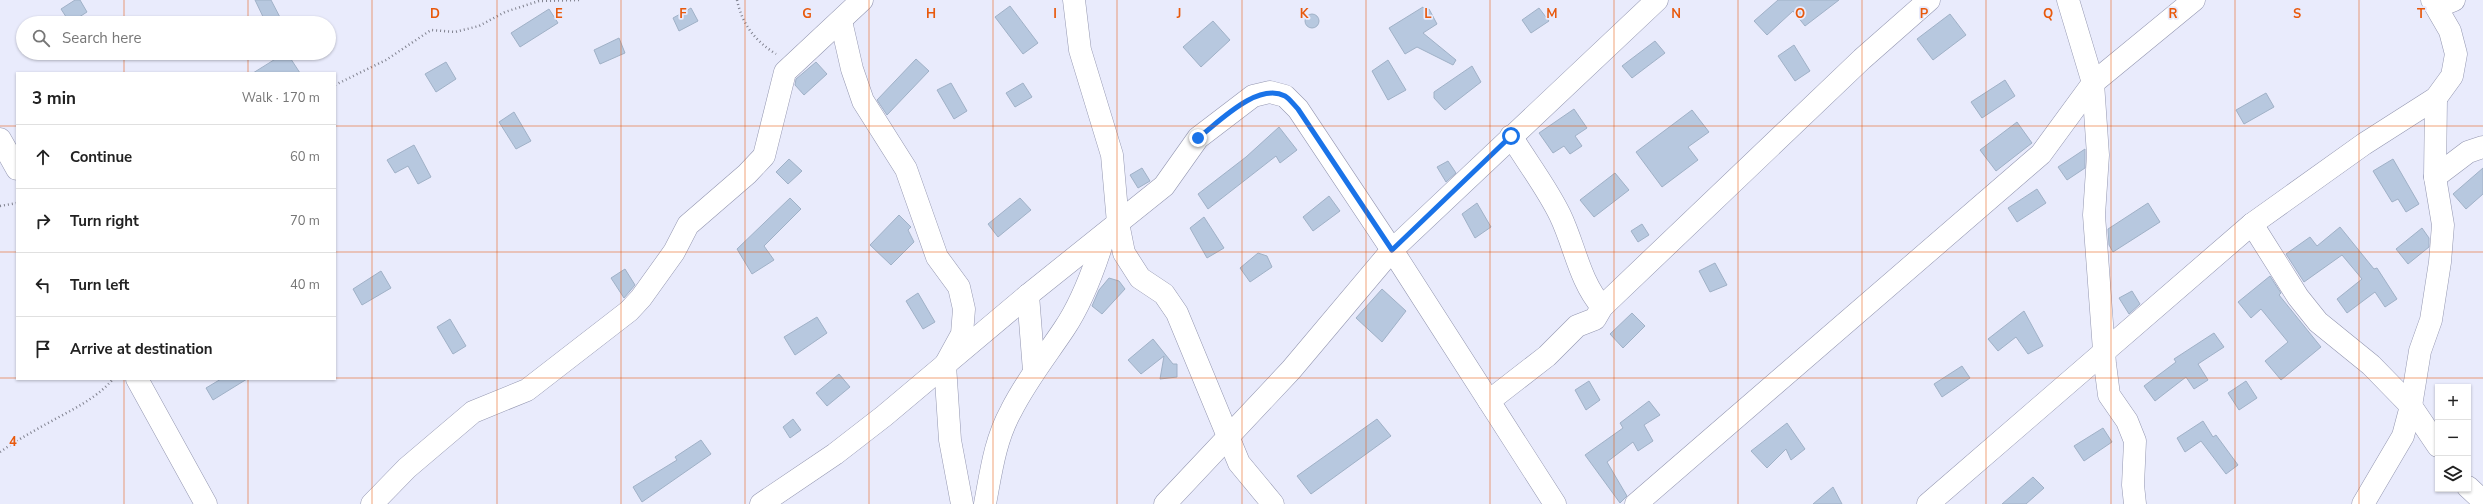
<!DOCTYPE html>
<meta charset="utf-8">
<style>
body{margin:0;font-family:"Nunito Sans",sans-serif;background:#f2f2f2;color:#222}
.controls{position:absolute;right:12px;bottom:12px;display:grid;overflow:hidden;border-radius:0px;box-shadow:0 1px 3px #0004}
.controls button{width:36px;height:36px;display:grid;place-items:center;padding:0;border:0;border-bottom:1px solid #e0e0e0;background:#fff;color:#222;font:20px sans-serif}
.stop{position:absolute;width:12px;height:12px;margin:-9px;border:3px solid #1a73e8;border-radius:50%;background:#fff}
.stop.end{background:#1a73e8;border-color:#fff;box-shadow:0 1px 4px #0008}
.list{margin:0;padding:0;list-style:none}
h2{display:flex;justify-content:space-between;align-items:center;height:52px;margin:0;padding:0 16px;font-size:17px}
h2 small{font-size:13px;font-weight:400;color:#767676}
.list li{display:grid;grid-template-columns:26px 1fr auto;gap:12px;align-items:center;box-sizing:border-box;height:64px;padding:0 16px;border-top:1px solid #e0e0e0}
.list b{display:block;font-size:15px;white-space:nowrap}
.list em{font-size:13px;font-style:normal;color:#767676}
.icon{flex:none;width:22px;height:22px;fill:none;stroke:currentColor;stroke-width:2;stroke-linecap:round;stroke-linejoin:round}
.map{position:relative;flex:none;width:2483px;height:504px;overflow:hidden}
.search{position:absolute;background:#fff;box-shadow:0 1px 3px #0004;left:16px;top:16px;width:320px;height:44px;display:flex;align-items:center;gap:10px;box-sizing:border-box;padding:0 14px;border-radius:22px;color:#767676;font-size:15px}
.panel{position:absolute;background:#fff;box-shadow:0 1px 3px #0004;left:16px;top:72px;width:320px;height:308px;border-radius:0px}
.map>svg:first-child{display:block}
</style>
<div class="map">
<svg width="2483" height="504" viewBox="0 0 2483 504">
<rect width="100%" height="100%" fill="#e9ebfc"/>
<!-- building -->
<g fill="#b7c8df" stroke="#a0b1c7">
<polygon points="75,0 80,0 87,12 70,23 61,9"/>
<polygon points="255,0 271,0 283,23 266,23"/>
<polygon points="1778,0 1839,0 1805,26 1793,11 1767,35 1754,21"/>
<polygon points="1010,6 1038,43 1023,54 995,17"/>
<polygon points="1423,7 1426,11 1429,9 1437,24 1423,33 1456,60 1453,65 1417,47 1405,54 1389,28"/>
<polygon points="691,8 698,21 679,31 673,18"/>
<polygon points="1539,8 1549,21 1531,33 1522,20"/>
<polygon points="549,9 558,23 520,47 511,33"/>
<polygon points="1950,14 1966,35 1933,60 1917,39"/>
<circle cx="1312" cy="21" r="7"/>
<polygon points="1213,21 1230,40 1201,67 1183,47"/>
<polygon points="619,38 625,53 600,64 594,50"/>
<polygon points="1655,41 1665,53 1632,78 1622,66"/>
<polygon points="1794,45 1810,71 1795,81 1778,56"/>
<polygon points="285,53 287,53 300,73 253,73"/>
<polygon points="916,59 929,71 887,115 877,100"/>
<polygon points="1388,60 1406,90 1388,100 1372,71"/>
<polygon points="446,62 456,79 436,92 425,74"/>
<polygon points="816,62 827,74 804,95 795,85 796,79"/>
<polygon points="1472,66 1481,82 1445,110 1434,98 1434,92"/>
<polygon points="2005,80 2015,96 1982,118 1971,102"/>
<polygon points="951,83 967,111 954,119 937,90"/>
<polygon points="1023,83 1032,97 1015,107 1006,93"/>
<polygon points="2266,93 2274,107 2244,124 2236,110"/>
<polygon points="1574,109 1587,128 1575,136 1582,146 1570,154 1564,146 1553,153 1539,133"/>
<polygon points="1692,110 1709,132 1688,147 1698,160 1662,187 1636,152"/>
<polygon points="514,112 531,141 516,149 499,122"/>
<polygon points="2017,122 2032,143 1996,171 1980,150"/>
<polygon points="1279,127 1297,150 1280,163 1276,156 1208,209 1198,194 1246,157"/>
<polygon points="414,145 431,177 418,184 408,166 395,173 387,160"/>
<polygon points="2085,149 2085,168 2067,180 2058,167"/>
<polygon points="789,159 802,171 788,184 776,172"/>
<polygon points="2393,159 2419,204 2406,212 2398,199 2392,202 2373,171"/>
<polygon points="1448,161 1456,173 1446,182 1437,167"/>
<polygon points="1142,168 1150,181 1138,188 1130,175"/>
<polygon points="2483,168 2483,194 2466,209 2453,194"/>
<polygon points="1615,173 1629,190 1594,217 1580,200"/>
<polygon points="2037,189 2046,203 2017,222 2008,208"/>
<polygon points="1329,196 1340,211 1313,231 1303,217"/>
<polygon points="790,198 801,209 764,246 774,260 752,274 737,249"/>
<polygon points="1020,198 1031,210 998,237 988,224"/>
<polygon points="1477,203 1491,227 1475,238 1462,214"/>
<polygon points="2148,203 2160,222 2113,252 2109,245 2108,229"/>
<polygon points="899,215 911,227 908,230 914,242 891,265 870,245"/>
<polygon points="1204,217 1224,248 1207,258 1190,228"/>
<polygon points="1642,224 1649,235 1638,242 1631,231"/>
<polygon points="2340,227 2374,269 2377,268 2397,299 2385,307 2375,292 2347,313 2337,299 2362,279 2342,255 2304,282 2286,254 2310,237 2317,246"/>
<polygon points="2422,228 2429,238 2429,247 2408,264 2396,249"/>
<polygon points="1258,253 1267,256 1272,267 1250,282 1240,268"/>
<polygon points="1715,263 1727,285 1710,292 1699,271"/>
<polygon points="625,269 635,285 624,298 611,278"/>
<polygon points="381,271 391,288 362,305 353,289"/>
<polygon points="2270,276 2281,293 2279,295 2321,347 2281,380 2265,361 2288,342 2261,309 2251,318 2238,302"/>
<polygon points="1109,278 1119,281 1125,289 1102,314 1092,306 1099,290"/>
<polygon points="1382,289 1406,311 1382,342 1356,318"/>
<polygon points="2132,291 2140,304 2129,314 2119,298"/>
<polygon points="918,293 935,322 923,329 906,301"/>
<polygon points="2024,311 2043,346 2028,354 2016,337 1998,351 1988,339"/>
<polygon points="1632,313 1645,326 1623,348 1610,334"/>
<polygon points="817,317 827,333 795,355 784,337"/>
<polygon points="450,319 466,346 453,354 437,327"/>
<polygon points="2214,333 2224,347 2198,364 2208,380 2194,389 2186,377 2155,401 2144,386 2176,362 2174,359"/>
<polygon points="1153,339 1173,364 1177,364 1177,377 1160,379 1164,356 1141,374 1128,360"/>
<polygon points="1962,366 1970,378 1942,397 1934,384"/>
<polygon points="839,374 850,387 827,406 816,393"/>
<polygon points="221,379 247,379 213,400 206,388"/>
<polygon points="1589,381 1600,400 1586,410 1575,390"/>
<polygon points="2246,381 2257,398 2239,410 2228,393"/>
<polygon points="1649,401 1660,415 1644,425 1653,441 1638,451 1633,442 1607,462 1627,496 1620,503 1585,455 1623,428 1620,423"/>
<polygon points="793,419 801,430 790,438 783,427"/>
<polygon points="1377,419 1391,436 1311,494 1297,476"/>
<polygon points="2203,421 2213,437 2216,435 2238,465 2226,474 2201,441 2185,452 2177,438"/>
<polygon points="1787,423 1805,449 1791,460 1786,449 1767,468 1751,451"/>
<polygon points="2103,428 2112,442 2084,461 2074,446"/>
<polygon points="701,440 711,454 642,502 633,487 677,460 675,457"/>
<polygon points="2033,477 2044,488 2026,504 2002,504"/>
<polygon points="1833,487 1842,504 1813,504"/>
</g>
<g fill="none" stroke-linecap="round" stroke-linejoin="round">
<defs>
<g id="minor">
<polyline points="1074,0 1080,50 1112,155 1118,223 1124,253 1140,278 1164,294 1177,313 1239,463 1273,504"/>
<polyline points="2068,0 2093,83 2098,155 2094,215 2105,364 2109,395 2127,421 2135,441 2133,485 2135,504"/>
<polyline points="2437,7 2454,0"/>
<polyline points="841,21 852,69 863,101 906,169 937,257 959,287 964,309 962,334 945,365 950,440 962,504"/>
<path d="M 1511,136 C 1527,162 1547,188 1560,215 C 1575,246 1579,280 1602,307"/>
<polyline points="0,139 17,169"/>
<polyline points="2435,177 2468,152 2483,147"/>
<polyline points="2252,224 2298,297 2318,322 2371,365 2411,406 2438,446"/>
<polyline points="1028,295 1034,371"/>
<polyline points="137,379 206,504"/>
<polyline points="1489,401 1547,356 1577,326 1595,319 1602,307 1862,59 1929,0"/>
<polyline points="2468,487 2483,501"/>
<polyline points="372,504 407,468 473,412 527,390 629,311 641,298 674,252 688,225 747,174 764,156 785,72 862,0"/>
<polyline points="761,504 835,454 884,416 1028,295 1164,186 1198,138 1253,96 1270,92 1285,96 1298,109 1392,250 1555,504"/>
<path d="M 985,504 C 991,472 995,440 1011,411 C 1026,381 1046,356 1064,329 C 1083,301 1095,267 1105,234"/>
<polyline points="1165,504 1291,370 1392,250 1657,0"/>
<polyline points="1636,504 2041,154 2093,83 2194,0"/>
<polyline points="1928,504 2252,224 2364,144 2436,98 2452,76 2456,54 2450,31 2432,0"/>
<polyline points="2363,504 2403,436 2411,406 2420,351 2431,320 2440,262 2443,225 2435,177 2436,98"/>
</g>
</defs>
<!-- minor casing -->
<use href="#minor" stroke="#9396b0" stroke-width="23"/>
<!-- path -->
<g stroke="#80828f" stroke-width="2.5" stroke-dasharray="1 3" stroke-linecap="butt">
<path d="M 737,0 C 742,24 755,41 776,54"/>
<polyline points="335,85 386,60 431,30 455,32 479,26 505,12 539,1 580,0"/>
<polyline points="0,206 17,203"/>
<path d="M 0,452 C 16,441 33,431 50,422 C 73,409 96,399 113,379"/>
</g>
<!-- minor -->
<use href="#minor" stroke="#fff" stroke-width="22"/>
</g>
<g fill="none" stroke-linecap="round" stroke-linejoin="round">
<!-- route -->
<path stroke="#1a73e8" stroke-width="5" d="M 1198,138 C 1219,122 1257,82 1285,96 C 1289,98 1294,105 1298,109 L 1392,250 L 1511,136"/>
</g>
<!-- grid -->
<path fill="none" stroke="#e8590c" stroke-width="1" stroke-opacity="0.55" d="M 124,0 L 124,23M 248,0 L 248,23M 372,0 L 372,504M 497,0 L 497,504M 621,0 L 621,504M 745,0 L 745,504M 869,0 L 869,504M 993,0 L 993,504M 1117,0 L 1117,504M 1242,0 L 1242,504M 1366,0 L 1366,504M 1490,0 L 1490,504M 1614,0 L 1614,504M 1738,0 L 1738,504M 1862,0 L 1862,504M 1986,0 L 1986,504M 2111,0 L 2111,504M 2235,0 L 2235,504M 2359,0 L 2359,504M 124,53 L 124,73M 248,53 L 248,73M 0,126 L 17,126M 335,126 L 2483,126M 0,252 L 17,252M 335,252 L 2483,252M 0,378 L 17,378M 335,378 L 2483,378M 124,379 L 124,504M 248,379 L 248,504"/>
<g font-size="13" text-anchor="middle" font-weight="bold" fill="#e8590c" stroke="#e9ebfc" stroke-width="3.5" stroke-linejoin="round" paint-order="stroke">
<text x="435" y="18">D</text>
<text x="559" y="18">E</text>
<text x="683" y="18">F</text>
<text x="807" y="18">G</text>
<text x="931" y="18">H</text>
<text x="1055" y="18">I</text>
<text x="1179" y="18">J</text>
<text x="1304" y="18">K</text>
<text x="1428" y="18">L</text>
<text x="1552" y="18">M</text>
<text x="1676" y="18">N</text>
<text x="1800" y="18">O</text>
<text x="1924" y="18">P</text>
<text x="2048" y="18">Q</text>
<text x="2173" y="18">R</text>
<text x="2297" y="18">S</text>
<text x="2421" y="18">T</text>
<text x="13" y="446">4</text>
</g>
</svg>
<div class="controls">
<button>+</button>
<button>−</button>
<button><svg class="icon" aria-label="layers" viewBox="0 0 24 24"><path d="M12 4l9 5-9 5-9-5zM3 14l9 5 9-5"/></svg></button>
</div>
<div class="stop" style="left:1511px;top:136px"></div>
<div class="stop end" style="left:1198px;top:138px"></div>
<div class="search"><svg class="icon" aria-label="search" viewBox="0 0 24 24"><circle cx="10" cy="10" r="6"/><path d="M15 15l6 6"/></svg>Search here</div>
<section class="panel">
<h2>3 min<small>Walk · 170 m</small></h2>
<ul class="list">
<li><svg class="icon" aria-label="ahead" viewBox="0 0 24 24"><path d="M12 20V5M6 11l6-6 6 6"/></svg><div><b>Continue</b></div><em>60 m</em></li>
<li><svg class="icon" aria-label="right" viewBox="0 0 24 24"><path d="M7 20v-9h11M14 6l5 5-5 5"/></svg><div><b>Turn right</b></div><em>70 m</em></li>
<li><svg class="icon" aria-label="left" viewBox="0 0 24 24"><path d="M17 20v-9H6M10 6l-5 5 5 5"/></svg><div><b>Turn left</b></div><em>40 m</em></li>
<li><svg class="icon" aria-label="arrive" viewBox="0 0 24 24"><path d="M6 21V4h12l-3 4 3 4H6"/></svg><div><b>Arrive at destination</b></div></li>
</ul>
</section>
</div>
